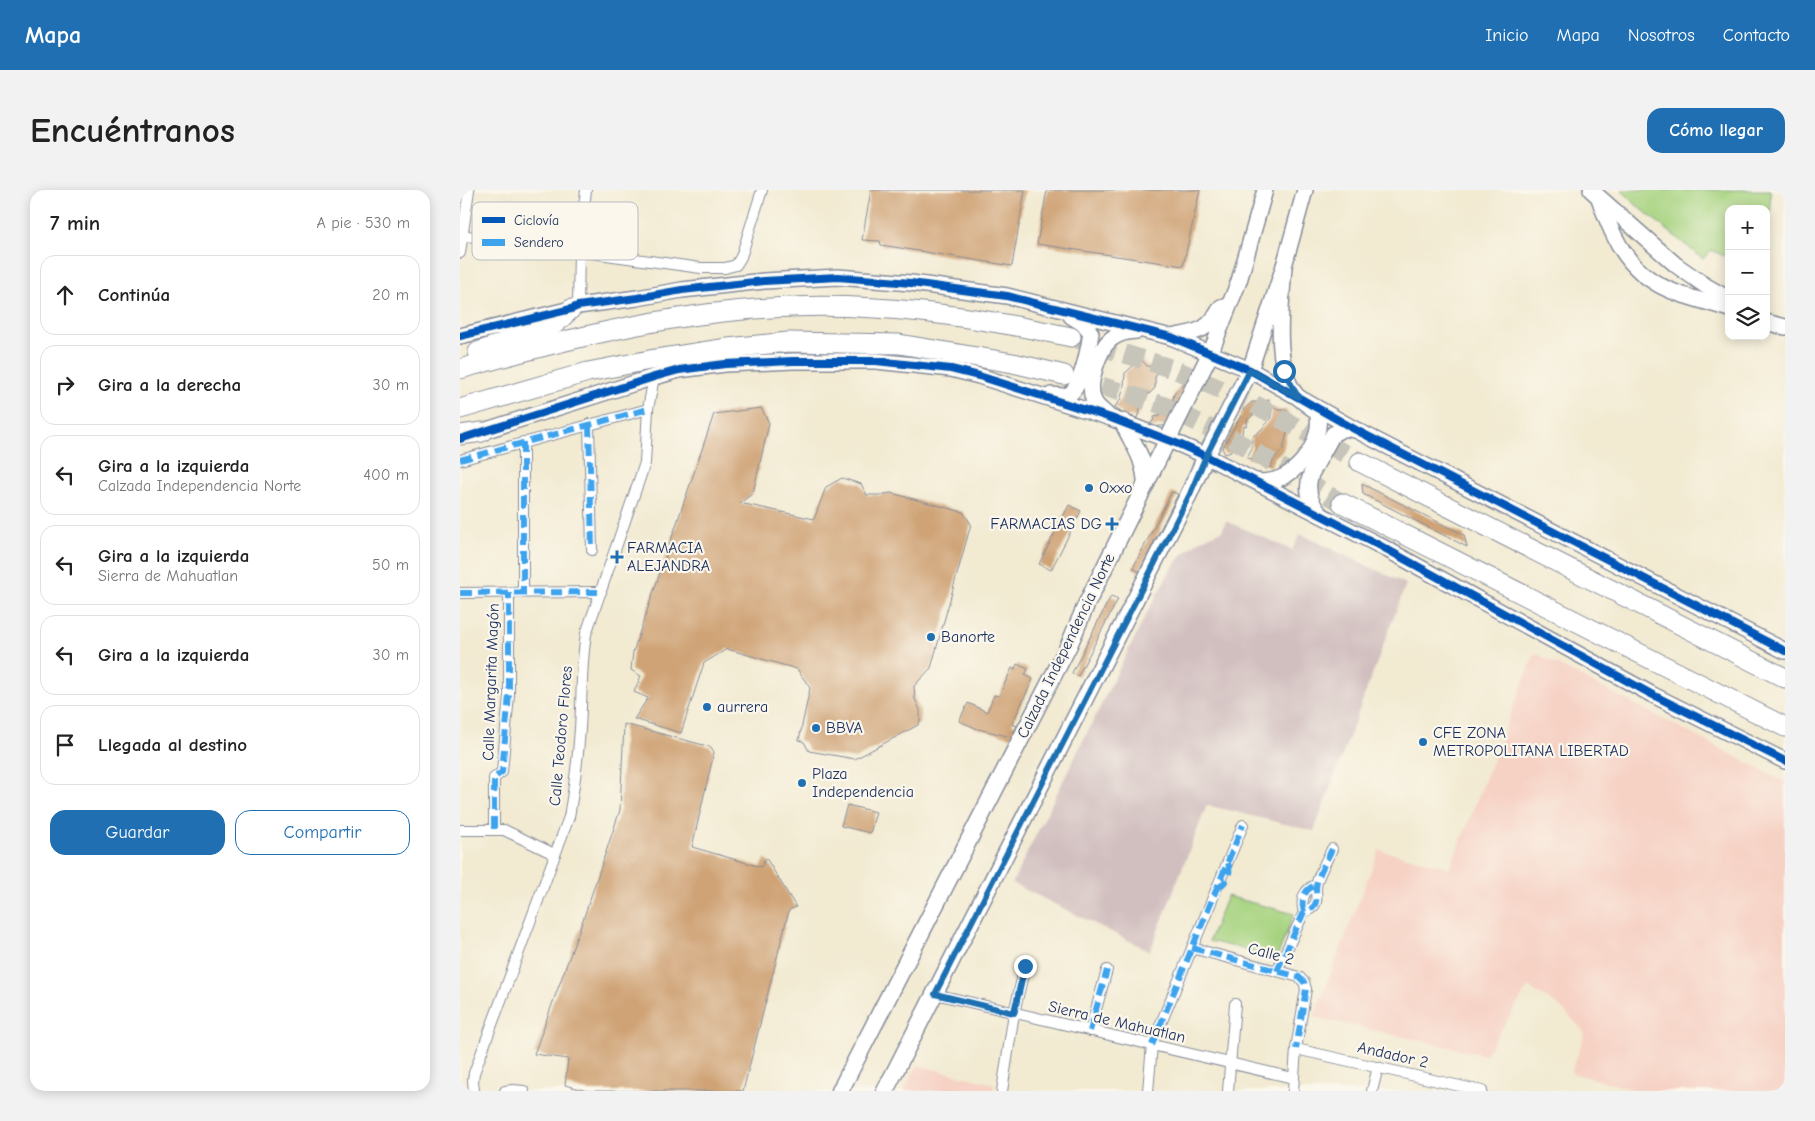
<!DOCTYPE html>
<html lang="es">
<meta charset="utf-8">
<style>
body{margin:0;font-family:"Comic Neue",sans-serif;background:#f2f2f2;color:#222}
.controls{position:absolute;right:15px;top:15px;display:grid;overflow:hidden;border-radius:10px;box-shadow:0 2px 12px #0003}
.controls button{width:45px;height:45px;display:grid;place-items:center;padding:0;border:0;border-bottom:1px solid #e0e0e0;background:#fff;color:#222;font:25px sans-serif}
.stop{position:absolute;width:15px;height:15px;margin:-11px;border:4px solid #1f6fb2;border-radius:50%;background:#fff}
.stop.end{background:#1f6fb2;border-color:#fff;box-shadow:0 1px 5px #0008}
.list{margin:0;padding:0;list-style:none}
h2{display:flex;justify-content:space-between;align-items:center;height:65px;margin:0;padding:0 20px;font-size:21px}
h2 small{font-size:16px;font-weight:400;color:#767676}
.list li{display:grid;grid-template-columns:32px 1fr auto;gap:15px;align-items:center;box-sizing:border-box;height:80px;margin:0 10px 10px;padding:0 10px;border:1px solid #e0e0e0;border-radius:15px}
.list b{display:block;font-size:19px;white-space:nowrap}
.list p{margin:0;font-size:16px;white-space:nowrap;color:#767676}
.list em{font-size:16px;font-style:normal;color:#767676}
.actions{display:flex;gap:10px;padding:15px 20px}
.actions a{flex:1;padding:11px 0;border:1px solid #1f6fb2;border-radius:15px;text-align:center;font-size:18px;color:#1f6fb2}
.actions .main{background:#1f6fb2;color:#fff}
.icon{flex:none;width:28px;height:28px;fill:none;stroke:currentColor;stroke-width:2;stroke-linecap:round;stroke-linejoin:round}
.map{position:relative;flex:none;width:1325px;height:901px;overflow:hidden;border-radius:15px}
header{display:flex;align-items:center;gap:30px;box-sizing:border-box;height:70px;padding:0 25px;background:#1f6fb2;color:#fff}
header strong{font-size:24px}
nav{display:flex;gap:28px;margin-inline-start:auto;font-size:18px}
.intro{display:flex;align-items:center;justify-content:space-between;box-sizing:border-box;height:120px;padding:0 30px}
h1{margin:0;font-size:35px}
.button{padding:12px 22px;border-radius:15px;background:#1f6fb2;color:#fff;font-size:18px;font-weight:700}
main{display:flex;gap:30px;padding:0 30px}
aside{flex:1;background:#fff;border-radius:15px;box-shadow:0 2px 12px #0003}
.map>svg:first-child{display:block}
</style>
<header>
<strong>Mapa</strong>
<nav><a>Inicio</a><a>Mapa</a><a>Nosotros</a><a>Contacto</a></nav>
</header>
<div class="intro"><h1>Encuéntranos</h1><a class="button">Cómo llegar</a></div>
<main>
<aside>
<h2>7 min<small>A pie · 530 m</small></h2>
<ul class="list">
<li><svg class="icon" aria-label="ahead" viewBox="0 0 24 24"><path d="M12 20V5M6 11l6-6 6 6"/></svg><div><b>Continúa</b></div><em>20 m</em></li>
<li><svg class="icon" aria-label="right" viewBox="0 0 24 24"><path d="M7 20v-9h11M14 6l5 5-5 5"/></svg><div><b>Gira a la derecha</b></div><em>30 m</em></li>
<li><svg class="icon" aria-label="left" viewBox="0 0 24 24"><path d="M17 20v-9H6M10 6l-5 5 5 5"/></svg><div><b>Gira a la izquierda</b><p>Calzada Independencia Norte</p></div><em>400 m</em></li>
<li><svg class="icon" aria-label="left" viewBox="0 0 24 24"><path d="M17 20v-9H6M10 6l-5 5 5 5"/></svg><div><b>Gira a la izquierda</b><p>Sierra de Mahuatlan</p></div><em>50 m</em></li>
<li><svg class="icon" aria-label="left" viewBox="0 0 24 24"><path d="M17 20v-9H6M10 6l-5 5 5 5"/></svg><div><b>Gira a la izquierda</b></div><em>30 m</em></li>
<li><svg class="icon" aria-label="arrive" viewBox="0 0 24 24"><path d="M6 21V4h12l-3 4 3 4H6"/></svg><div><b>Llegada al destino</b></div></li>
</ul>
<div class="actions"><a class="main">Guardar</a><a>Compartir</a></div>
</aside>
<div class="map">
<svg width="1325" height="901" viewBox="0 0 1325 901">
<rect width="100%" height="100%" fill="#fbf7ec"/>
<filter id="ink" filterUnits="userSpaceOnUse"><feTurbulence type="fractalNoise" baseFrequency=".02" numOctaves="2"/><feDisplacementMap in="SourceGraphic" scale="10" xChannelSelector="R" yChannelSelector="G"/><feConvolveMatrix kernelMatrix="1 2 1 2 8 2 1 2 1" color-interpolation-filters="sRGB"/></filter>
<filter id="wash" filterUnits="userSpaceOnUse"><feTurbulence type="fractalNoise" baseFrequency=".0096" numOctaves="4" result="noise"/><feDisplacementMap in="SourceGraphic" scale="20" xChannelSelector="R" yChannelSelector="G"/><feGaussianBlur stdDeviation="1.12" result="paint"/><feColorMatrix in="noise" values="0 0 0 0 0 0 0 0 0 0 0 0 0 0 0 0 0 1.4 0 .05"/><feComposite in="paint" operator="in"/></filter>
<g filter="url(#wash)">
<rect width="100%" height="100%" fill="#f2ead1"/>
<!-- built -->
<g fill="#f6d2c5">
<polygon points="1075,463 1325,592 1325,901 1179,901 1111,883 1125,844 1120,837 1099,816 1068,797 1025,865 854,827 919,660 990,678"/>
<polygon points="458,875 534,894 533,901 443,901"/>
</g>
<!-- industrial -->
<polygon fill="#d1bfbf" points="766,331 832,360 840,344 946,394 854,641 747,615 690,761 552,693 688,421 710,381 723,364 739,351 762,341"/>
<!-- green -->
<g fill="#a6d37f" stroke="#60816e">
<polygon points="1162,0 1310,0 1311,21 1306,32 1306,19 1269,19 1269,68 1251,60 1243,69 1174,13"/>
<polygon points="767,706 834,724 817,767 749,751"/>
</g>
<g id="blocks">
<!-- building -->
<g fill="#cfa376">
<polygon points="411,0 565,0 552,76 421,55 420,51 402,50"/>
<polygon points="587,0 740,0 723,76 577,54"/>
<polygon points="677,165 687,176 701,178 695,187 695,198 688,205 681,216 677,228 670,226 663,227 660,221 654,218 660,210 664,197 665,183 673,176"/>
<polygon points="732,183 705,236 699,236 695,238 687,237 693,231 694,227 703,225 709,218 709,212 713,210 714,204 725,191 726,186"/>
<polygon points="801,209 804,211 810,210 803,216 803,220 798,220 794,222 792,226 787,230 787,235 783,237 782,244 771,257 771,262 765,264 762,258 781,226 783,220 792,212 797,212"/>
<polygon points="813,217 818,220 826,220 829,225 835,229 828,238 823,260 814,268 810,278 800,270 787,268 792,258 792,247 802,239 810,229"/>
<polygon points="301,218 309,233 293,303 280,313 354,329 366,297 382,288 401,294 407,305 419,305 431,303 503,322 511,334 471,478 454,496 455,509 460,520 460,531 458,535 395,569 349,561 344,552 339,550 350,498 337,479 267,459 244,473 221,543 174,529 188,508 174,502 181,486 171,480 173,462 254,224"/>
<polygon points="902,294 1004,345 1007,357 903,304"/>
<polygon points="712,302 718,304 679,382 673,378"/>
<polygon points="609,315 621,321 591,380 579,374"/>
<polygon points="651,406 658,409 618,486 612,483"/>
<polygon points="557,474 568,479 565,485 573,489 552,534 557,536 551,547 518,539 499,531 508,513 527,522 534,505 539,506 552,478 555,480"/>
<polygon points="164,534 251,557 254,562 232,657 301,677 306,668 336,717 329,720 283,901 127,901 105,895 108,869 74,864 124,727 160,620"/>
<polygon points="387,615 416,622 410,643 381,636"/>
</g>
</g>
</g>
<g filter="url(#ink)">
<use href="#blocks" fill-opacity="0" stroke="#868c98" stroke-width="1"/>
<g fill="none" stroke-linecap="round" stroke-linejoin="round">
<!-- highway-tunnel -->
<g stroke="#c7c5ba" stroke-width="19" stroke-dasharray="19 9" stroke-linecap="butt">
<polyline points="611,147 716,180 794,214 900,272"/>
<polyline points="615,188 702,215 772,249 882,313"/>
</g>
<defs>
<g id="street">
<polyline points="0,45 241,78 265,78 276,75 281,67 302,0"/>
<polyline points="0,63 9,0"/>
<polyline points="118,116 119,60 126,0"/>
<polyline points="129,234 132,360"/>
<polyline points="63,252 63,402"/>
<polyline points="0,270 188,219"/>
<polyline points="0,403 141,402"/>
<polyline points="34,639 34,588 42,582 49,505 49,403"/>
<polyline points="0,640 44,640 94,664"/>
<path d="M 844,722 C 840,710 844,699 856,695"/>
<polyline points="732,758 839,787 844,792 846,799 836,859 833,901"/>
<path d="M 817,781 L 844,722 C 864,715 853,704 857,692 C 860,681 867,670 872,659"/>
<polyline points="475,804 833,888"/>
<polyline points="630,841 647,780"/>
<polyline points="836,859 1022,901"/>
<path d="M 14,901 L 13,890 L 14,883 L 109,627 C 114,598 118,569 120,539 C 122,507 121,475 126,444 L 185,273 L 188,219 L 194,187"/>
<polyline points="45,901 53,900 64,901"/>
<polyline points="542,901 554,823 565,776"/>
<polyline points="688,901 692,855 783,635"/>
<polyline points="768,901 775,814"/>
<polyline points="912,901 918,877"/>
</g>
<g id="secondary">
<polyline points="1131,0 1216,75 1246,96 1269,109"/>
<path d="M 1139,8 C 1154,52 1170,86 1217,103 C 1234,109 1252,113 1269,119"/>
<polyline points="1306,132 1325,137"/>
<polyline points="0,146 111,119 118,116 177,108 222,100 304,91 378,87 451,93 547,106 711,147 790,180 896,240 1325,461"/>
<path d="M 711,147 C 737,142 748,142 761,117"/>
<polyline points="750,164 779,91 805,0"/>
<polyline points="790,180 824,76 845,0"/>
<path d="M 591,205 C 596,205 603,207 607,205 C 621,202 629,156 631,143 L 624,134 L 611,126"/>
<path d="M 647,225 C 642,220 637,217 634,211 C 626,195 639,159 651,149 C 659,143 668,141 677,141"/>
<polyline points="11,245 194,187 219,180 265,174 333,171 416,171 491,179 519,186 651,228 721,255 746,266 917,354 1191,504 1325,571"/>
<path d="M 797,291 C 830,298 866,253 857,222 C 851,217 844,213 839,208 C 811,180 822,112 824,76"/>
<path d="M 861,325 C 850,313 845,300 851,284 L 873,244 L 884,238 L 896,240"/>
</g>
<g id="primary">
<path d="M 664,232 L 665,237 C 676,259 684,268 686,294"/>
<polyline points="380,901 609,455 626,415 750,164"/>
<polyline points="425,901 729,304 746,266 790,180"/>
</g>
<g id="highway">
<polyline points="18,162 95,134 111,119"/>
<path d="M 0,179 C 102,150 205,124 311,118 C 412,111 513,126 611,147"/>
<polyline points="0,219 128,182 190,170 268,158 328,152 439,154 553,173 604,185"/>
<polyline points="0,245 22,242"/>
<polyline points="900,272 1325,488"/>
<polyline points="882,313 1325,537"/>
</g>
</defs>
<!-- street casing -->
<use href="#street" stroke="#868c98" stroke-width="12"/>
<!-- secondary casing -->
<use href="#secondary" stroke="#868c98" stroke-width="18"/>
<!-- primary casing -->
<use href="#primary" stroke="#868c98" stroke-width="19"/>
<!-- highway casing -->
<use href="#highway" stroke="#868c98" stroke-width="21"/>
<!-- street -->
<use href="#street" stroke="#fff" stroke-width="10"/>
<!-- secondary -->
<use href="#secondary" stroke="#fff" stroke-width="15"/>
<!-- primary -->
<use href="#primary" stroke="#fff" stroke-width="16"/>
<!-- highway -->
<use href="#highway" stroke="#fff" stroke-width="19"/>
<!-- quiet -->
<g stroke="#3da3ed" stroke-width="6" stroke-dasharray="12 6" stroke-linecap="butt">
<polyline points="129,234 132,360"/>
<polyline points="63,252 63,402"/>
<polyline points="0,270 188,219"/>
<polyline points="0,403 141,402"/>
<polyline points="34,639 34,588 42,582 49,505 49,403"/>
<path d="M 758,698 C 767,692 772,683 768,673"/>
<path d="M 844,722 C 840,710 844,699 856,695"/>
<polyline points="732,758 839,787 844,792 846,799 836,859"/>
<path d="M 817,781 L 844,722 C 864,715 853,704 857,692 C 860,681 867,670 872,659"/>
<polyline points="554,823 565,776"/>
<polyline points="630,841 647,780"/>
<polyline points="692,855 783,635"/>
</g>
<defs>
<g id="cycleway">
<polyline points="0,146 111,119 118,116 177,108 222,100 304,91 378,87 451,93 547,106 711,147 790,180 896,240 1325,461"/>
<polyline points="0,249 194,187 219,180 265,174 333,171 416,171 491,179 519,186 651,228 721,255 746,266 917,354 1191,504 1325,571"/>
</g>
</defs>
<!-- cycleway casing -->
<use href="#cycleway" stroke="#fbf7ec" stroke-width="11"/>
<!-- cycleway -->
<use href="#cycleway" stroke="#0057b8" stroke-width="8"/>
</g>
</g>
<g fill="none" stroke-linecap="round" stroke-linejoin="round" filter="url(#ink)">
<!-- route -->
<polyline stroke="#1f6fb2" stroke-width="6" points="565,776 554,823 475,804 730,304 746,266 790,180 838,207 824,181"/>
</g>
<!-- markers -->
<g fill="#1f6fb2" stroke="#fbf7ec" stroke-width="2">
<circle cx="629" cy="298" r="5"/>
<path d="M649.5 326.5h5v5h5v5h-5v5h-5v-5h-5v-5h5z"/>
<path d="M154.5 359.5h5v5h5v5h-5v5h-5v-5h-5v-5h5z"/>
<circle cx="471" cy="447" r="5"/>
<circle cx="247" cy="517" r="5"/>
<circle cx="356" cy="538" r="5"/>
<circle cx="963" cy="552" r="5"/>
<circle cx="342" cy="593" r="5"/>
</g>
<g text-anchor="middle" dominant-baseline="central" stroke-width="4.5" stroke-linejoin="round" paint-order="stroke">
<!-- poi labels -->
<g font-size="16" fill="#1b2f5e" stroke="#fbf7ec" text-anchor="start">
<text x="639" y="298">Oxxo</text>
<text x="642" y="334" text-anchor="end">FARMACIAS DG</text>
<text x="167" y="358">FARMACIA<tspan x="167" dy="18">ALEJANDRA</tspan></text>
<text x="481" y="447">Banorte</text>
<text x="257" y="517">aurrera</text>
<text x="366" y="538">BBVA</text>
<text x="973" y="543">CFE ZONA<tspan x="973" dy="18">METROPOLITANA LIBERTAD</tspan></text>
<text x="352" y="584">Plaza<tspan x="352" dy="18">Independencia</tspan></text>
</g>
<!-- street labels -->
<g font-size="16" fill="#1b2f5e" stroke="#fbf7ec">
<text transform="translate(606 456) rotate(-64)">Calzada Independencia Norte</text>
<text transform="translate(31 492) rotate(-88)">Calle Margarita Magón</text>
<text transform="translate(101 546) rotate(-85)">Calle Teodoro Flores</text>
<text transform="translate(811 764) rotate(15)">Calle 2</text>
<text transform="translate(657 832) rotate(13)">Sierra de Mahuatlan</text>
<text transform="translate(933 865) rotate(13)">Andador 2</text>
</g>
</g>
<!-- legend -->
<rect x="12" y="12" width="166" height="58" rx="8" fill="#fbf7ec" stroke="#b8bbc1" stroke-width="1"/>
<rect x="22" y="27" width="23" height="6" fill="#0057b8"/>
<rect x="22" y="49" width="23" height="7" fill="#3da3ed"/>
<g font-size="14" fill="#1b2f5e">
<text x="54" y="35">Ciclovía</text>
<text x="54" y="57">Sendero</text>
</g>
</svg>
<div class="controls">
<button>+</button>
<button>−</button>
<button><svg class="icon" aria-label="layers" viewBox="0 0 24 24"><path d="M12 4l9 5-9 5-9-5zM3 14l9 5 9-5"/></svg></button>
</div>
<div class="stop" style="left:824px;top:181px"></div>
<div class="stop end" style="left:565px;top:776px"></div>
</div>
</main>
